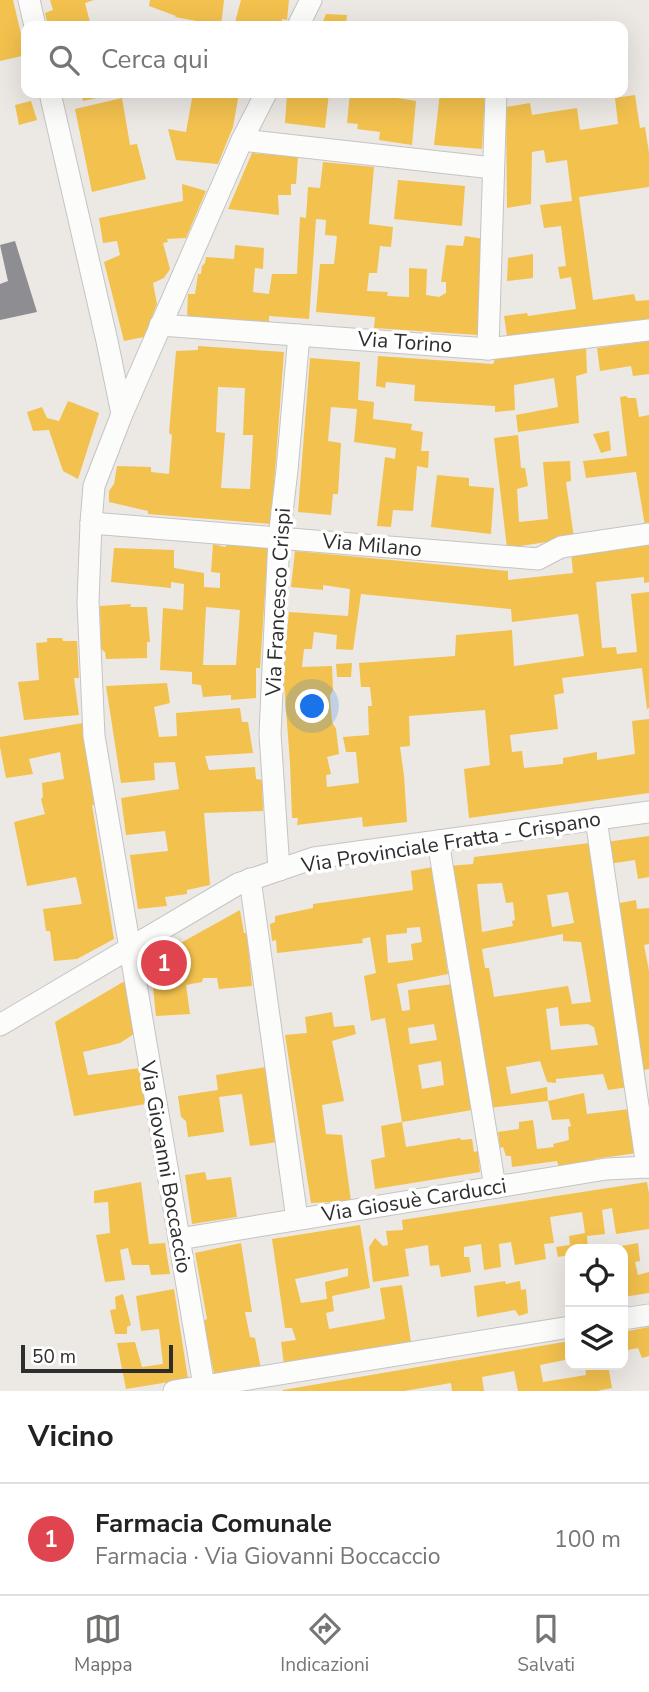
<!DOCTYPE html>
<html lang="it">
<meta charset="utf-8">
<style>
body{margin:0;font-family:"Nunito Sans",sans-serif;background:#f2f2f2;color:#222}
.controls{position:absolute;right:21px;bottom:21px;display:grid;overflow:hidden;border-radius:14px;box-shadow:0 7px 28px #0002}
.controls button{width:63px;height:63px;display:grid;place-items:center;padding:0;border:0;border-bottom:2px solid #e0e0e0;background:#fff;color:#222;font:35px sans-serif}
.scale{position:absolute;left:21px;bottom:18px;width:152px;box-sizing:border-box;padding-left:7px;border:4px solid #2e2e2e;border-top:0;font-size:19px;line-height:24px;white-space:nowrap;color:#2e2e2e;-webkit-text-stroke:5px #fff;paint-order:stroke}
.you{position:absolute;left:313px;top:707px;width:24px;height:24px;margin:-18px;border:5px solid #fff;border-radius:50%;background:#1a73e8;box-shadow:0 0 0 10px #1a73e833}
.badge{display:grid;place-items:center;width:46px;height:46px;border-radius:50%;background:#706f6e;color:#fff;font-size:23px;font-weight:700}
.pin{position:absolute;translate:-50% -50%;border:4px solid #fff;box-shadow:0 2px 7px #0006}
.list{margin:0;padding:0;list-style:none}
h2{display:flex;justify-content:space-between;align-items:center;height:91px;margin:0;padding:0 28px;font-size:30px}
h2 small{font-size:23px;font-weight:400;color:#767676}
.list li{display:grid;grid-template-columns:46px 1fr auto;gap:21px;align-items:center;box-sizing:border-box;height:112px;padding:0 28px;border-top:2px solid #e0e0e0}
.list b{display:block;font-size:26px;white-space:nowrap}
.list p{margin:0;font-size:23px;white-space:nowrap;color:#767676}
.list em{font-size:23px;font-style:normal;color:#767676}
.icon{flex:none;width:38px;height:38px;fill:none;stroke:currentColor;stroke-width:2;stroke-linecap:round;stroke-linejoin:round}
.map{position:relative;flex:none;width:649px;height:1391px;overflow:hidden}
.search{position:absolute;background:#fff;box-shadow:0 7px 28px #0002;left:21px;right:21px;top:21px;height:77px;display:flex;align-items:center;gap:18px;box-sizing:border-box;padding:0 24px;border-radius:14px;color:#767676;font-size:26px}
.sheet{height:203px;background:#fff}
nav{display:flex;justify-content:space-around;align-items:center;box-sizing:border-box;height:98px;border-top:2px solid #e0e0e0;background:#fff;font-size:19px;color:#767676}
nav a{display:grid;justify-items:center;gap:4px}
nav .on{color:#706f6e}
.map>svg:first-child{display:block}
</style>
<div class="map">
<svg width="649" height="1391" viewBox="0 0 649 1391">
<rect width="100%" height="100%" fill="#ece8e4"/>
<!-- homes -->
<g fill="#f2c14e" fill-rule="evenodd">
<polygon points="0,0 13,0 26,55 0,61"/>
<polygon points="50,0 94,0 85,3 91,26 48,26 45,13 53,10"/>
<polygon points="150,0 224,0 221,26 207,26 207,23 175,17 176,16 149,6"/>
<polygon points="241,0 289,0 287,20 282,19 282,26 234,26"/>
<polygon points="326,14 347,15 346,26 321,26"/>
<polygon points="81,93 115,93 115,94 83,101"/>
<polygon points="193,93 239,93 233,127 218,164 176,160 168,129 186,132"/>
<polygon points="287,93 329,93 325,128 285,123"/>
<polygon points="350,93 385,93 385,96 416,101 412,145 379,140 380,132 357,129 358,124 347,123"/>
<polygon points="440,93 485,93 482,149 434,145"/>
<polygon points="635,95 640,128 645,127 649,153 649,187 579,197 593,300 634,294 636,301 649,300 649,323 508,342 504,316 527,313 528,316 576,309 571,277 560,279 558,267 566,266 561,226 544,228 540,205 572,201 567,160 546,163 544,150 532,152 531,204 507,208 506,107 530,103 532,115 577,108 580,130 618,124 615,98"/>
<polygon points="122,98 130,145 137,144 146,179 92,192 75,109"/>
<polygon points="31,101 37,120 19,125 15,105"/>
<polygon points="252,153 298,157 296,184 291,184 291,195 278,195 279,215 228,209"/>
<polygon points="323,162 374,167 369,224 393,227 391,247 380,246 377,273 369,273 367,291 388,292 387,296 409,297 409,268 427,269 426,295 439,297 446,293 446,282 441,282 446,245 463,246 465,236 484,239 478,335 374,328 375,317 316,312 320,264 334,264 337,236 325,235 326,220 316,219 309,319 269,316 269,322 187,319 188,294 195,294 198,274 201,274 202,266 205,263 206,257 234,259 235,245 264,248 263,269 255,268 253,292 269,294 272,274 297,274 300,217 306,218 308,187 320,188"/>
<polygon points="398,180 465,186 462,226 394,219"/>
<polygon points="182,184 206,191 186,238 167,239 168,242 163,243 170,269 164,278 153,283 157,304 144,337 124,341 104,262 120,255 117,241 103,243 99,218 183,201"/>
<polygon points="533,254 533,278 507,281 508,258"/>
<polygon points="649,341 649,374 633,376 631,366 600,371 597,348"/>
<path d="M 198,346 L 284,352 L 271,524 L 148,514 L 148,511 L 109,502 L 109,491 L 114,484 L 117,466 L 151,467 L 151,472 L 169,474 L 172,435 L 169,433 L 176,351 L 198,350 ZM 218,387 L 245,388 L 243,435 L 253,435 L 250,489 L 221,488 L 225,433 L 216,432 Z"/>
<polygon points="586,346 587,373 576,376 579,423 518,432 516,415 558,407 554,378 514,385 515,410 495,412 495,406 414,401 415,385 386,382 385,388 376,386 378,356 493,364 495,359"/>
<polygon points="310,358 360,362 358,400 374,402 373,419 412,424 411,430 423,432 421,451 429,451 428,468 417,466 413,511 393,510 391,527 377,526 385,457 395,459 396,448 354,442 357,409 331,407 328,441 341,443 338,494 333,494 331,515 298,512"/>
<polygon points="626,396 628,398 636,398 639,417 649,415 649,526 645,526 636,472 586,478 583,461 627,456 620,397"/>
<polygon points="68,401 99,413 78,479 63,471 49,430 33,431 27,412 42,407 47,418 59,421"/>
<polygon points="609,431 611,450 601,453 593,434"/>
<polygon points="518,435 521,468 525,468 528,486 517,489 519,522 548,519 543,462 570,461 571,481 566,482 574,538 507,548 494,438"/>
<polygon points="437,475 469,478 469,486 494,488 491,534 431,527"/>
<path d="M 649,542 L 649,582 L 644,583 L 644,577 L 596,582 L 602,648 L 616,647 L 617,654 L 637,652 L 631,594 L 649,592 L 649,708 L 647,709 L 642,668 L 562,678 L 564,693 L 554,695 L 558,729 L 510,735 L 512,752 L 522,751 L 524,768 L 563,764 L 563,758 L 597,752 L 597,760 L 635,754 L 632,721 L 649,719 L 649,793 L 469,818 L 464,769 L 490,765 L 485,710 L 409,716 L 410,746 L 400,747 L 404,776 L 407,822 L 363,827 L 362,817 L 297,825 L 298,818 L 292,818 L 290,763 L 283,669 L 289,612 L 348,616 L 350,589 L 323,585 L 323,590 L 291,587 L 295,551 L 508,571 L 508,580 L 573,573 L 571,552 ZM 361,594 L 511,609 L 512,622 L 578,614 L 584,656 L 514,666 L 512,630 L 456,635 L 455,656 L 359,663 L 361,687 L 370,687 L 372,706 L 368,706 L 369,735 L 343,737 L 346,752 L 356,752 L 359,783 L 327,787 L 326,775 L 331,774 L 327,757 L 339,754 L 336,729 L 332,722 L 330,696 L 333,690 L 332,666 L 302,667 L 304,649 L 312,649 L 314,632 L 337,635 L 336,649 L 353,650 Z"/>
<path d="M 229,543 L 268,546 L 260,668 L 256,668 L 256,698 L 231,700 L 231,695 L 203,697 L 201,685 L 192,684 L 192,672 L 160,670 L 163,608 L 183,610 L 184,584 L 171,582 L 171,588 L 111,582 L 114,548 L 174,550 L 174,568 L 204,573 L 204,587 L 220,588 L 220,573 L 211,572 L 213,544 L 225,547 ZM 206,607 L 240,610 L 236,665 L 203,665 Z"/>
<polygon points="131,604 130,607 147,607 150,642 147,642 147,658 106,659 105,652 101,649 100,606"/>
<polygon points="47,638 62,638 63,641 77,641 79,678 74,678 79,715 24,720 18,682 39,680 36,643 47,642"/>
<polygon points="352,663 351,677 337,677 336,664"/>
<polygon points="167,683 170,703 154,707 159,737 177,736 176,713 240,708 242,722 248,722 253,753 205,756 209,770 255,767 256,779 262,780 263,811 204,813 210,885 187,890 187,894 165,897 167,906 138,909 130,855 168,851 165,831 126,835 121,798 179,789 175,762 154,763 155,780 121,783 106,686"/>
<polygon points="83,723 94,805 92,805 114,939 77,959 54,961 50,931 46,931 43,909 82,904 76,877 27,886 14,822 45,814 41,799 43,797 42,783 64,779 60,752 29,759 33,774 6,778 0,747 0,737"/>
<polygon points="649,836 649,877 638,879 635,860 608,864 606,842"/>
<path d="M 590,843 L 629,1087 L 608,1090 L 603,1074 L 556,1079 L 556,1083 L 547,1082 L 540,1061 L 506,1067 L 511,1094 L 547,1087 L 548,1101 L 584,1093 L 587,1114 L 630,1109 L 637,1153 L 594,1159 L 595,1163 L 559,1168 L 557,1161 L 512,1167 L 511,1156 L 506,1156 L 503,1147 L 500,1148 L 498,1132 L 519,1129 L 519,1122 L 533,1120 L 537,1149 L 554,1147 L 553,1144 L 569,1140 L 568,1127 L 571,1126 L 569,1119 L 552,1120 L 548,1101 L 488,1108 L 449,866 L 473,864 L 474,857 ZM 502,883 L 506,903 L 513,902 L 515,920 L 512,921 L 513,926 L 482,932 L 477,884 ZM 568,892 L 574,923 L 552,927 L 547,895 ZM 563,934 L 563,941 L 581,942 L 591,1002 L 572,1004 L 568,986 L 494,997 L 489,968 L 485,968 L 482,949 ZM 558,1007 L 560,1026 L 588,1024 L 594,1027 L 598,1045 L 551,1050 L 546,1009 Z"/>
<path d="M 433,867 L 448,974 L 397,984 L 402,1011 L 410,1010 L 408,990 L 453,984 L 472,1110 L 402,1122 L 385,1018 L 371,1021 L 364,976 L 376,973 L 370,937 L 362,939 L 363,943 L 277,953 L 276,940 L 272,941 L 270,924 L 275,922 L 275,916 L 313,908 L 313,904 L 413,890 L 411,871 ZM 420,927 L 422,942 L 411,944 L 413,960 L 388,963 L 386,935 L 407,933 L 407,928 ZM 434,1024 L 437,1040 L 410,1044 L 408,1028 ZM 441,1061 L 444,1085 L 422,1089 L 418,1065 Z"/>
<polygon points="636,900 637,909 649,908 649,944 644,945 649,971 649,1069 640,1071 614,904"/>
<polygon points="240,910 244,933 247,933 252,986 219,989 217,978 203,978 202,982 186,985 190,1014 156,1016 150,960"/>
<polygon points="123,982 128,985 137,1032 120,1043 83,1052 88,1075 140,1068 146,1104 74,1116 55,1022"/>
<polygon points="332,1012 334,1027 354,1025 356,1034 332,1041 344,1101 322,1105 326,1134 342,1135 351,1201 311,1203 285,1035 307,1033 305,1017"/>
<polygon points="266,1067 277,1142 250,1146 242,1094 219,1097 224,1132 188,1137 186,1121 181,1117 178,1096 218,1090 216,1075"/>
<polygon points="402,1122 406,1147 460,1138 461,1140 472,1139 474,1152 478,1151 480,1172 375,1189 371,1160 385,1157 381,1126"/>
<polygon points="205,1172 207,1180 231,1177 237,1217 192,1224 185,1175"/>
<polygon points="141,1182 149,1244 165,1243 170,1274 151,1275 149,1265 132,1265 128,1248 120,1250 125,1280 105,1282 96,1235 110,1233 108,1202 94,1203 94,1191"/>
<polygon points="647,1182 649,1194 649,1229 616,1234 612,1208 602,1210 605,1234 587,1236 588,1249 570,1249 570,1255 558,1257 556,1247 570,1245 569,1236 585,1233 582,1212 550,1217 554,1243 544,1244 546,1259 515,1265 511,1242 499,1244 501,1267 484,1270 481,1244 464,1247 464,1257 469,1257 471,1272 441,1277 439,1265 430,1266 428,1245 405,1249 409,1276 373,1282 369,1247 375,1238 383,1246 388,1245 386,1231 403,1230 402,1220"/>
<path d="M 360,1225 L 370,1288 L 332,1296 L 334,1311 L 326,1313 L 329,1329 L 385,1319 L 380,1288 L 402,1285 L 411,1342 L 284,1364 L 281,1342 L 296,1340 L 292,1328 L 285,1328 L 272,1239 ZM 348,1268 L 348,1276 L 325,1282 L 327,1299 L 301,1303 L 295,1279 Z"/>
<polygon points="241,1243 252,1312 245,1312 250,1337 255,1338 261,1369 215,1378 203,1321 207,1319 195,1253"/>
<polygon points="638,1243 640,1261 635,1262 638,1275 649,1272 649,1293 623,1297 623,1249 610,1249 610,1248"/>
<polygon points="505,1281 506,1284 520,1281 521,1290 526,1289 528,1313 519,1316 515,1310 477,1317 474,1286"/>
<polygon points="174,1289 188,1379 126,1389 117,1343 135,1342 142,1367 163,1364 159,1329 141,1331 136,1296"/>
<polygon points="123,1294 131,1325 127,1327 127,1334 115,1334 110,1310 116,1309 115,1297"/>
<polygon points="649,1327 649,1356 642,1358 638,1348 623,1351 623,1332"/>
<polygon points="570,1341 570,1359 540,1365 543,1382 586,1375 585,1365 608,1365 612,1388 597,1391 518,1391 514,1371 482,1377 484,1391 452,1391 451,1383 404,1391 283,1391 283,1390"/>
</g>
<!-- industry -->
<polygon fill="#8d8d92" points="15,241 37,312 0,320 0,284 8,281 0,245"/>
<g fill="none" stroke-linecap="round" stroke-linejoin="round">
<defs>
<g id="street">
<polyline points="29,0 35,26"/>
<polyline points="298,26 311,0"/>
<polyline points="50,93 107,341 122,414"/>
<polyline points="242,140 493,168"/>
<polyline points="160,325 488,349 649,330"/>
<polyline points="488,349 496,93"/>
<polyline points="91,523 538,559 561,547 649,534"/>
<polyline points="596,819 647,1167"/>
<polyline points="438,841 495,1187"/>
<polyline points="279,870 270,734 279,538 287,470 299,335"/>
<polyline points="250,879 297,1219"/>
<polyline points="0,1025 238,884 314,858 649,812"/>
<polyline points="179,1239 606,1169 649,1167"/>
<polyline points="623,1319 649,1315"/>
<polyline points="204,1386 94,736 88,602 91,523 94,486 122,414 242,140 266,93"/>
<polyline points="174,1391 570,1327"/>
</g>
</defs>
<!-- street casing -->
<use href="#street" stroke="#c5c4c5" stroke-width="23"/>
<!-- street -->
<use href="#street" stroke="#fcfcfb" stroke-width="21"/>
</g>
<g text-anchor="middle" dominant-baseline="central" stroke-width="7" stroke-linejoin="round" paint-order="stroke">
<!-- street labels -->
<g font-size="21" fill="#2e2e2e" stroke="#fff">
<text transform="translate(405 342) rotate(4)">Via Torino</text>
<text transform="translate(372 545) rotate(5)">Via Milano</text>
<text transform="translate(278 602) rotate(-87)">Via Francesco Crispi</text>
<text transform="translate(451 842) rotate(-9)">Via Provinciale Fratta - Crispano</text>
<text transform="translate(166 1167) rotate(80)">Via Giovanni Boccaccio</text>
<text transform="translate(414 1200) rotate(-9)">Via Giosuè Carducci</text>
</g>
</g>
</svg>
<div class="controls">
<button><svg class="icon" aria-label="locate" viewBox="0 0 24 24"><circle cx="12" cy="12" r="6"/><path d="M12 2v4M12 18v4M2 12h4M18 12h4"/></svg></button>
<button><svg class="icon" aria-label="layers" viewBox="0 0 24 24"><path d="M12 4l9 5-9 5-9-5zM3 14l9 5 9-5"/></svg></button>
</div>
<div class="scale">50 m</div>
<div class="you"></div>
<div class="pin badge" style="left:164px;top:963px;background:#e0444e">1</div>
<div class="search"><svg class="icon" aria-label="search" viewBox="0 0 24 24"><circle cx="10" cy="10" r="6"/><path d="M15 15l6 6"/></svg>Cerca qui</div>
</div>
<section class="sheet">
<h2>Vicino<small></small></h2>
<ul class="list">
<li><span class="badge" style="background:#e0444e">1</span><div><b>Farmacia Comunale</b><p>Farmacia · Via Giovanni Boccaccio</p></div><em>100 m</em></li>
</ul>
</section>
<nav>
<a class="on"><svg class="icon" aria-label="map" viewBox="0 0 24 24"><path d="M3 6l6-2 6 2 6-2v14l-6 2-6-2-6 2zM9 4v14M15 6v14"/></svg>Mappa</a>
<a><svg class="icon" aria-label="directions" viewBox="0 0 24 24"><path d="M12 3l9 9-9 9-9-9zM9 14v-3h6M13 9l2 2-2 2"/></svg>Indicazioni</a>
<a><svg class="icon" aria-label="saved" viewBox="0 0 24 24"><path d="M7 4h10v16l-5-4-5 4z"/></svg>Salvati</a>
</nav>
